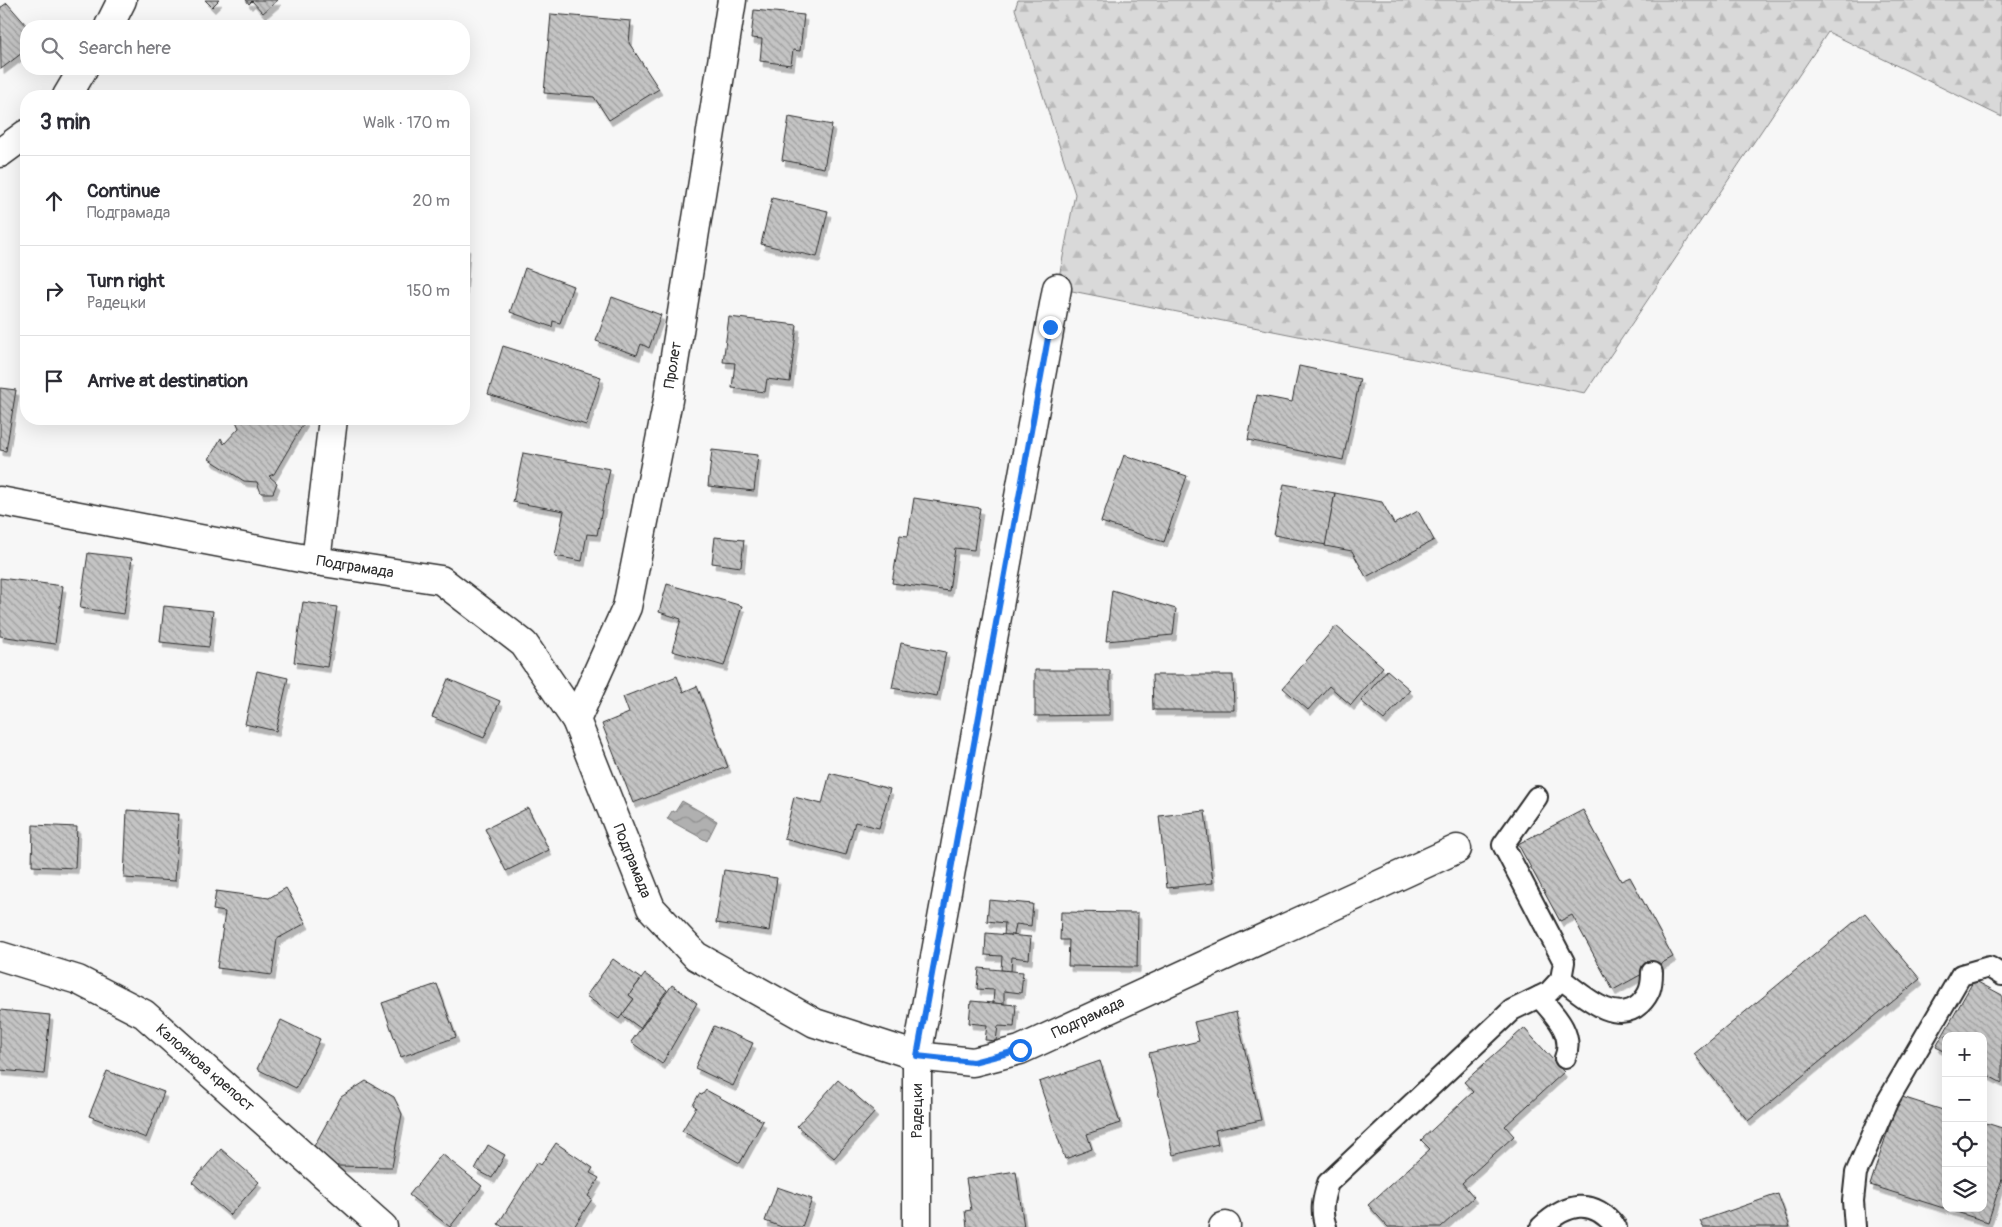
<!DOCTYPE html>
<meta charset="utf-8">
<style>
body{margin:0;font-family:Pangolin,sans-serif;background:#f2f2f3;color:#2b2b33}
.controls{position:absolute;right:15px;bottom:15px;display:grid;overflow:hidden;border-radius:10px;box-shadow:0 5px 20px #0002}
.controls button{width:45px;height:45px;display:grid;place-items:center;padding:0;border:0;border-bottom:1px solid #e1e1e2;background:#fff;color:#2b2b33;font:25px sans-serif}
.stop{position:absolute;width:15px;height:15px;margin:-11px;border:4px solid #1a73e8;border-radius:50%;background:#fff}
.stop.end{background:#1a73e8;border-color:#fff;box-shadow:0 1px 5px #0008}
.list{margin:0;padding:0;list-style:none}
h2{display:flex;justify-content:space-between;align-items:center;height:65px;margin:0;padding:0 20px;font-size:21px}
h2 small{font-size:16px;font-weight:400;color:#7c7c81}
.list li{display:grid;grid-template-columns:32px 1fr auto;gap:15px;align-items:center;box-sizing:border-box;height:90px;padding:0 20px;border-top:1px solid #e1e1e2}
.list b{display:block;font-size:19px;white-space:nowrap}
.list p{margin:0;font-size:16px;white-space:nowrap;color:#7c7c81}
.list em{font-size:16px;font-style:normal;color:#7c7c81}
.icon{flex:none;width:28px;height:28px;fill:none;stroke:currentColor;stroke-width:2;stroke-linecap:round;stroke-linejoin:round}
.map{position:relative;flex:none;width:2002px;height:1227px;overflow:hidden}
.search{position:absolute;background:#fff;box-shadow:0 5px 20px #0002;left:20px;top:20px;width:450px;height:55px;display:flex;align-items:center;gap:12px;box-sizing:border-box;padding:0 18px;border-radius:20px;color:#7c7c81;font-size:19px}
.panel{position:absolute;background:#fff;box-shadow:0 5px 20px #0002;left:20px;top:90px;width:450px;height:335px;border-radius:20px}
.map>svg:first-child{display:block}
</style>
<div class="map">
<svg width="2002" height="1227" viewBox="0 0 2002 1227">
<defs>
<pattern id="forest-firs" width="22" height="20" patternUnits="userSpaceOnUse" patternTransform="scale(1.25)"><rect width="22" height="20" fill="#d9d9d9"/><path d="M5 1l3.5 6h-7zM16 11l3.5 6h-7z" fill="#bababa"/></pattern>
<pattern id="water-waves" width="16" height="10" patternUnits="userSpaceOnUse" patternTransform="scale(1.25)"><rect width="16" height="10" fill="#b0b0b0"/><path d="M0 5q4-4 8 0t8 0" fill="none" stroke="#8f8f8f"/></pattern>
<pattern id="building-back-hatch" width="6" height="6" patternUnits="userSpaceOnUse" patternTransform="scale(1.25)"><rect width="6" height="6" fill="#c4c4c4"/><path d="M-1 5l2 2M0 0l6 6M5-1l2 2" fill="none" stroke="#9f9f9f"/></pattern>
<filter id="shadow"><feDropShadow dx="3" dy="5.5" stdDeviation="0" flood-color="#0004"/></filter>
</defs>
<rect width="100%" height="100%" fill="#f7f7f7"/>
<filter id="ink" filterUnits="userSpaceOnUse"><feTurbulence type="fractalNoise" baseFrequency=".02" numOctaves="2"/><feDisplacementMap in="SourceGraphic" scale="10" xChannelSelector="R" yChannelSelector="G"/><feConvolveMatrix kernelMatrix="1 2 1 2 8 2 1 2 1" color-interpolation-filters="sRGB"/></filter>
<g filter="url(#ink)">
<!-- forest -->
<polygon fill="url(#forest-firs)" stroke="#828282" points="1018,0 2002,0 2002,117 1828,32 1585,393 1057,288 1075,194 1015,9"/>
<!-- water -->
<polygon fill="url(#water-waves)" stroke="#7b7b7b" points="682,801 717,821 707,841 667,819 672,811 675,812"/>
<!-- building -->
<g fill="url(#building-back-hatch)" stroke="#2b2b2b" filter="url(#shadow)">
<polygon points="205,0 219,0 212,7"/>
<polygon points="246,0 278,0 263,13 252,1 249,4"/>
<polygon points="7,3 27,26 26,50 1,69 0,8"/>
<polygon points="754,10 804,15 800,51 793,50 791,65 760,61 762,39 751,38"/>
<polygon points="551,14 631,21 629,43 659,89 609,120 594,97 544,93"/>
<polygon points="789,117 832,125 824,168 782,160"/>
<polygon points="772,198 828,211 817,257 761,244"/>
<polygon points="464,246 467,246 464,292"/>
<polygon points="525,268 573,286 560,323 553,321 552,327 510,312"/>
<polygon points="612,297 661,315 649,348 641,344 637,355 596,341"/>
<polygon points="729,317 797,325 790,382 767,379 765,392 732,388 735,363 723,362"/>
<polygon points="503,346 601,377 586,425 488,394"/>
<polygon points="1299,366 1360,379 1343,460 1248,440 1257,395 1292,402"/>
<polygon points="0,388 16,390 6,451 0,450"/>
<polygon points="235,419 284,419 305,421 274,474 269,476 277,483 273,493 261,493 257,482 244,481 209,459 221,438 224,444 239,428"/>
<polygon points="712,450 758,455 754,491 708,486"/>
<polygon points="523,453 610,469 597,535 587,534 582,561 555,556 564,511 513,502"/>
<polygon points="1124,455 1187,476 1164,542 1101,522"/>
<polygon points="1284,484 1335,493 1326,545 1274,535"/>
<polygon points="1335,493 1382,502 1394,524 1418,511 1434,540 1366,577 1352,551 1325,546"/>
<polygon points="914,498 980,508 974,550 955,548 949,591 892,583 900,535 908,536"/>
<polygon points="715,537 744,540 741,567 712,563"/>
<polygon points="88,553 132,558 124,614 80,608"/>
<polygon points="0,578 63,586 55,644 0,636"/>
<polygon points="667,584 742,606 724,666 672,651 681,619 659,612"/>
<polygon points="1112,590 1176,609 1173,635 1106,641"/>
<polygon points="303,602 337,607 327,667 294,662"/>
<polygon points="164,606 213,611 209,647 160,642"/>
<polygon points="1336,626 1383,667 1351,705 1329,686 1308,710 1283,688"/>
<polygon points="901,643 946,652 937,696 892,688"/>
<polygon points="1035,670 1110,670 1110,715 1035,716"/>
<polygon points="1387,670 1410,690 1384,720 1361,701"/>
<polygon points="257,671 288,678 276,731 245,724"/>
<polygon points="1152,675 1233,675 1234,710 1153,710"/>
<polygon points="677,676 683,692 697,686 728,767 633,803 602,724 629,713 623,697"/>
<polygon points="448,679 500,701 484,738 432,717"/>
<polygon points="830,773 890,789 879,828 855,822 846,855 784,839 794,797 822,804"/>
<polygon points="528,808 549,850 506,871 485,829"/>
<polygon points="127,810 179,814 175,881 124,878"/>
<polygon points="1583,810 1621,881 1630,877 1673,957 1613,990 1572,915 1560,921 1518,844"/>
<polygon points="1205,811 1213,883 1167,888 1159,816"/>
<polygon points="33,825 77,827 75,868 32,866"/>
<polygon points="724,870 777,878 769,931 716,923"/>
<polygon points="286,888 306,923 277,939 272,975 217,968 225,912 213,910 216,891 269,898"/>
<polygon points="989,900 1033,904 1031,926 1016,924 1014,935 1004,935 1005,923 987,921"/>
<polygon points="1061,912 1138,913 1137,967 1068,966 1069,940 1060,940"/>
<polygon points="1865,913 1920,979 1748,1121 1694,1054"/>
<polygon points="986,933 1031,937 1029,959 1012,957 1011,971 1001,970 1002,956 985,955"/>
<polygon points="613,959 641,979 629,995 634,999 619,1019 586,996"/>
<polygon points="979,968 1023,972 1021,993 1004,991 1004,1004 993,1003 994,990 977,989"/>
<polygon points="645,974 667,990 640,1028 622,1015 634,999 629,995"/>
<polygon points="1974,980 2002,995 2002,1083 1983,1073 1983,1036 1946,1036 1946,1052 1936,1047"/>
<polygon points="437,984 456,1037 401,1057 382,1003"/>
<polygon points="672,985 697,1003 662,1064 631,1042"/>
<polygon points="971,1001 1016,1005 1014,1027 998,1026 996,1041 985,1040 987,1025 969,1023"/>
<polygon points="0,1010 50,1015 44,1074 0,1070"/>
<polygon points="1236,1012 1261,1120 1215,1130 1218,1144 1173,1155 1149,1053 1199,1041 1194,1022"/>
<polygon points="281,1020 320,1039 296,1088 257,1069"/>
<polygon points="714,1026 753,1043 733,1086 695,1068"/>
<polygon points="1524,1028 1564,1072 1505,1126 1514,1136 1462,1183 1474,1197 1441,1227 1388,1227 1368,1205 1430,1149 1421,1140 1473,1092 1464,1082"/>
<polygon points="1100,1061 1120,1123 1087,1134 1092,1149 1065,1159 1039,1082"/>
<polygon points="107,1071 164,1092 146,1138 89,1116"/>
<polygon points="838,1080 875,1112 834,1158 797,1126"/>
<polygon points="366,1081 394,1097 402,1114 392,1167 337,1166 331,1175 313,1148 341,1097"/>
<polygon points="706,1090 763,1121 740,1163 682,1131 696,1107 693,1105 699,1094 702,1095"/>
<polygon points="1899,1096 1946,1111 1946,1208 1983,1208 1983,1122 2002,1128 2002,1179 1988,1222 1870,1185"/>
<polygon points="556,1143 593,1168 590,1173 599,1178 588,1196 592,1199 574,1227 503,1227 498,1224 537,1162 541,1165"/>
<polygon points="488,1145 505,1155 492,1178 475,1169"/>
<polygon points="221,1149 259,1182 230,1215 192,1182"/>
<polygon points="442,1154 482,1186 450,1227 409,1195"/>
<polygon points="1016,1171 1024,1227 967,1227 965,1211 971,1210 966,1179"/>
<polygon points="777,1187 812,1199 802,1227 782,1227 765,1221"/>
<polygon points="1778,1194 1790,1227 1703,1227 1700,1221"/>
</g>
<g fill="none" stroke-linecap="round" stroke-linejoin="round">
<defs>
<g id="lane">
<path d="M 1561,979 C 1582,994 1615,1027 1640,1004 C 1650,994 1652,986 1652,972"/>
<path d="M 1539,997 C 1554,1014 1575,1034 1565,1058"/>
<path d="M 1326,1227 C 1320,1211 1323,1199 1328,1183 L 1512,1010 L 1549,992 L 1561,979 L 1564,962 L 1503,845 L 1537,797"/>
<path d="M 1541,1227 C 1566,1204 1592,1196 1616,1227"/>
<polyline points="1855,1227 1853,1201 1856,1173 1887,1102 1961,975 1989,967 2002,975"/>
</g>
<g id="street">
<polyline points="109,26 122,0"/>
<polyline points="67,96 83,69"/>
<polyline points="0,153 26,134"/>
<polyline points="0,501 316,561 441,580 524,644 576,720 651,908 696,956 815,1023 917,1056 973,1062 1020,1050 1457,849"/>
<polyline points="316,561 333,419"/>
<polyline points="576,720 627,607 668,400 732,0"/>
<polyline points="0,956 78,980 144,1014 383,1227"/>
<polyline points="917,1227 917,1056 1057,288"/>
<polyline points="1223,1227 1226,1226"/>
</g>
</defs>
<!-- lane casing -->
<use href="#lane" stroke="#2b2b2b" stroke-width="24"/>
<!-- street casing -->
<use href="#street" stroke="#2b2b2b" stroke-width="31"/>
<!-- lane -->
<use href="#lane" stroke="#fff" stroke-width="20"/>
<!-- street -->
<use href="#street" stroke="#fff" stroke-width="28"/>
</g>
</g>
<g fill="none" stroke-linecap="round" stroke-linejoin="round" filter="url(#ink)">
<!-- route -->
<polyline stroke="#1a73e8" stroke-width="6" points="1020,1050 973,1062 917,1056 1050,327"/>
</g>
<g text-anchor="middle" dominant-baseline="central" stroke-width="4.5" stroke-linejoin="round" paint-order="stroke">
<!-- street labels -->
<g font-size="15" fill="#2b2b2b" stroke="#fff">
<text transform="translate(673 365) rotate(-81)">Пролет</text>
<text transform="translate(355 567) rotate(9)">Подграмада</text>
<text transform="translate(632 861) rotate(68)">Подграмада</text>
<text transform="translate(1088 1018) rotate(-25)">Подграмада</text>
<text transform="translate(205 1068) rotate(41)">Калоянова крепост</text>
<text transform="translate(917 1111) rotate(-90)">Радецки</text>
</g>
</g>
</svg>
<div class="controls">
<button>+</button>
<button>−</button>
<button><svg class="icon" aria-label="locate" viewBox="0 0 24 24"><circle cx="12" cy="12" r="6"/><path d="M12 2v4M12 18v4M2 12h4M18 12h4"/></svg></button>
<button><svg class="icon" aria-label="layers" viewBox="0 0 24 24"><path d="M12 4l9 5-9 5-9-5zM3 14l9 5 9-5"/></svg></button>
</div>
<div class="stop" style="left:1020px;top:1050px"></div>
<div class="stop end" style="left:1050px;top:327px"></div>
<div class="search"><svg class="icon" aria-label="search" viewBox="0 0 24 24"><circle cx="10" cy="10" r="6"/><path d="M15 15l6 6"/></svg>Search here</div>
<section class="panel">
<h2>3 min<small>Walk · 170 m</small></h2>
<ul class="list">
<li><svg class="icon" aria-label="ahead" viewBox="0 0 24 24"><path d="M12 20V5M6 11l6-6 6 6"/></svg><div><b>Continue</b><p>Подграмада</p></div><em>20 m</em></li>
<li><svg class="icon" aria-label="right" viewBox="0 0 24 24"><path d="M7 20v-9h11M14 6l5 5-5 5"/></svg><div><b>Turn right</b><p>Радецки</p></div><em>150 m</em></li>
<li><svg class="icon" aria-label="arrive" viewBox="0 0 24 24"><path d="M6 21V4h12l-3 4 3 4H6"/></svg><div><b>Arrive at destination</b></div></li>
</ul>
</section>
</div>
